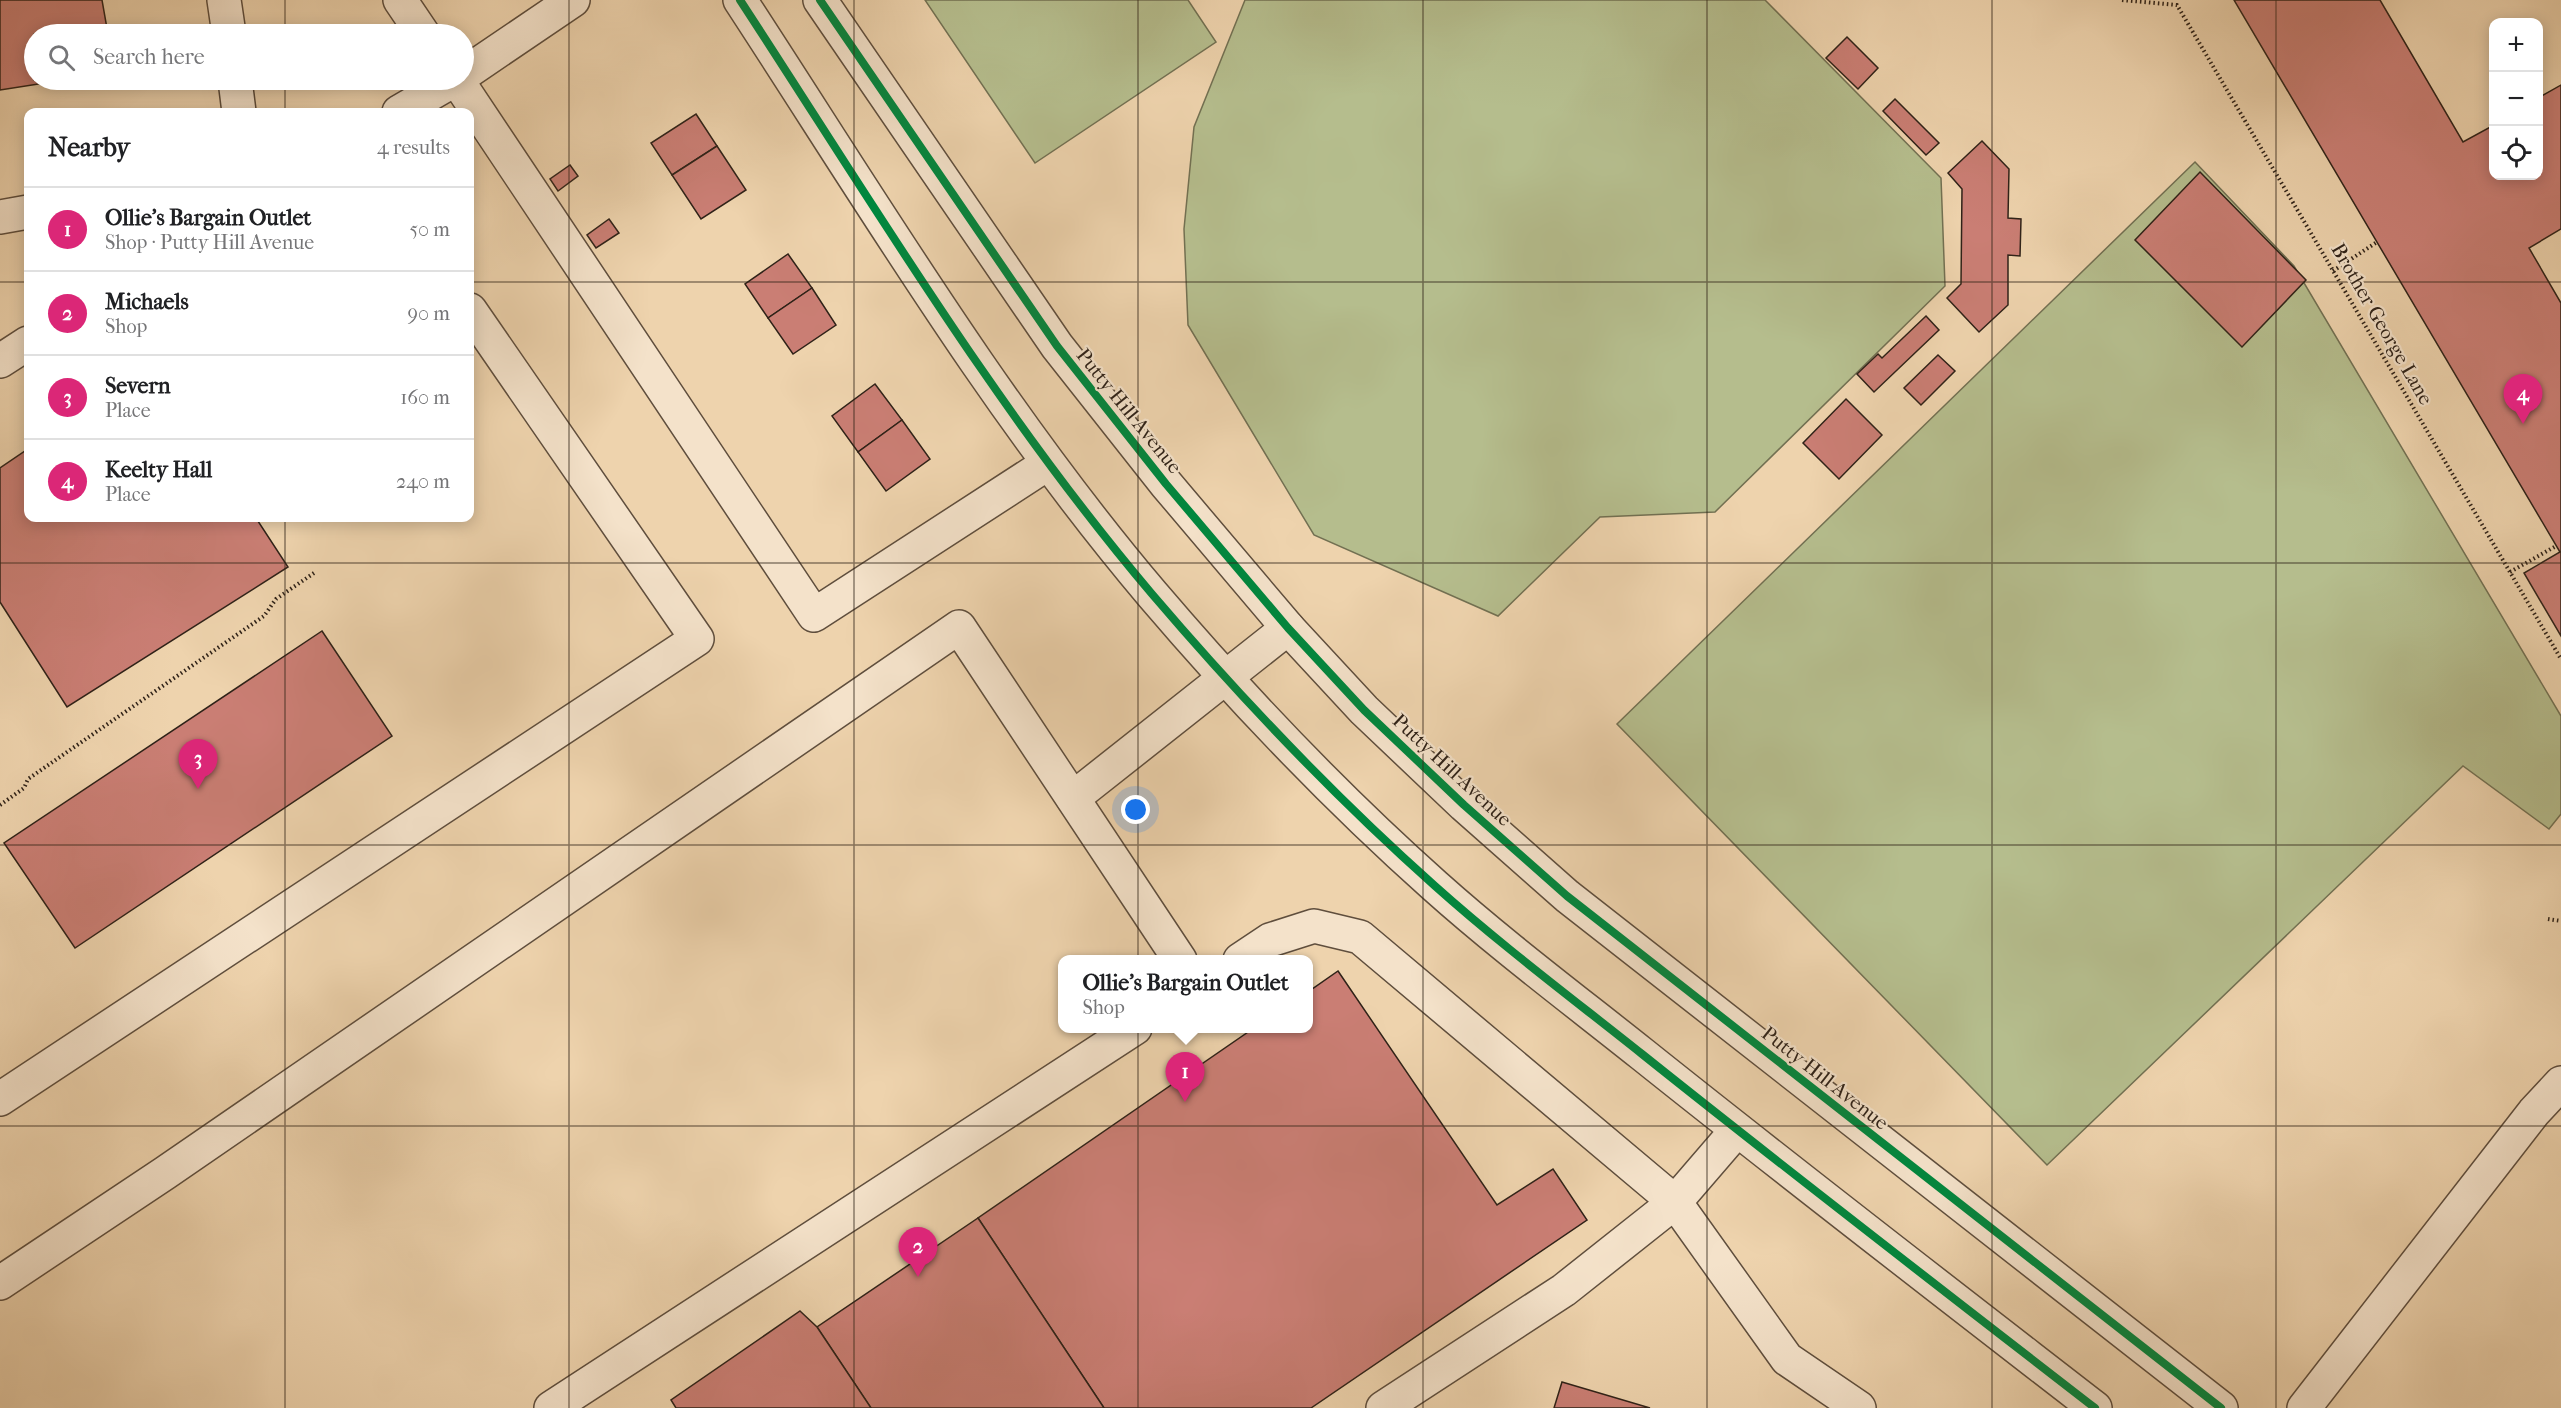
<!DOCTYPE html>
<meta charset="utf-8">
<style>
body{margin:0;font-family:"IM FELL French Canon",serif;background:#f2f2f2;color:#202124}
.controls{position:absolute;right:18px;top:18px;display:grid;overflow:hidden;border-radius:12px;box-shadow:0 3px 15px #0003}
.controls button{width:54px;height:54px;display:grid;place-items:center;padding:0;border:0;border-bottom:2px solid #e0e0e0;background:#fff;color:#202124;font:30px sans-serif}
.you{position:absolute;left:1136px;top:810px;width:21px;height:21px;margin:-15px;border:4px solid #fff;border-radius:50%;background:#1a73e8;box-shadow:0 0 0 9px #1a73e833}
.badge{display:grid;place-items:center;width:39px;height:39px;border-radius:50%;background:#db2777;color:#fff;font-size:20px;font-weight:700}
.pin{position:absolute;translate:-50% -50px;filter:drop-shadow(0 2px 3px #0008)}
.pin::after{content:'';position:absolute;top:32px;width:21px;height:18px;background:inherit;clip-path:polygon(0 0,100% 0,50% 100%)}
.popup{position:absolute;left:1058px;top:955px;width:255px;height:78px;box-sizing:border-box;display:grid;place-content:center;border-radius:12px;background:#fff;filter:drop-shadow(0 2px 4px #0005);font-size:20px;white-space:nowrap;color:#757577}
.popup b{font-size:22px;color:#202124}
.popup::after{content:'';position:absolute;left:50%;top:100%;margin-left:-12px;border:12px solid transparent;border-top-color:#fff}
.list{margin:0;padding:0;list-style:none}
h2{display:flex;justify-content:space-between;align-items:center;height:78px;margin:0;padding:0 24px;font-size:26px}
h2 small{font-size:20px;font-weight:400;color:#757577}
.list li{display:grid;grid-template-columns:39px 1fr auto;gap:18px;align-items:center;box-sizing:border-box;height:84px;padding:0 24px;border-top:2px solid #e0e0e0}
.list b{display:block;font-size:22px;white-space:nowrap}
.list p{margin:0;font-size:20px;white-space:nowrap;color:#757577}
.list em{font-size:20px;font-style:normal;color:#757577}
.icon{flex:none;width:33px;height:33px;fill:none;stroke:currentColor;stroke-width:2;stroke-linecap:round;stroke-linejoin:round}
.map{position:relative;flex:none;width:2561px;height:1408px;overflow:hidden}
.search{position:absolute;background:#fff;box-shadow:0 3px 15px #0003;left:24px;top:24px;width:450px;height:66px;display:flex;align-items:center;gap:15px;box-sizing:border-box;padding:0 21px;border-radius:33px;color:#757577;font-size:22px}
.panel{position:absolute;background:#fff;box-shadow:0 3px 15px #0003;left:24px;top:108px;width:450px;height:414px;border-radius:12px}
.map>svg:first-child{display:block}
</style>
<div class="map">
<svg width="2561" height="1408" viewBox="0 0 2561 1408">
<rect width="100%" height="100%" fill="#eed3ad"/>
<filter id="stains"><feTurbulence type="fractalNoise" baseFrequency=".00333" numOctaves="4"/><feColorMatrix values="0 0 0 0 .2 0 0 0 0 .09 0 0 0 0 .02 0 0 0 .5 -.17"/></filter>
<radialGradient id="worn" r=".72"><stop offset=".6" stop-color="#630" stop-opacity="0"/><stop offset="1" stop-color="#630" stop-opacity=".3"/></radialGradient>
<!-- green -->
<g fill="#b5bd8d" stroke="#727052" stroke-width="1.5">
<polygon points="925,0 1188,0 1216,42 1035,163"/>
<polygon points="1245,0 1765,0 1941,178 1945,286 1715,512 1600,517 1498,616 1314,535 1188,325 1184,229 1194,127"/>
<polygon points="2195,162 2294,266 2561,716 2561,814 2549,829 2463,766 2047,1165 1617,724"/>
</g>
<!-- building -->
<g fill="#ca7e74" stroke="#2f2218" stroke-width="1.5">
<polygon points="0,0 102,0 108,34 34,34 34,80 64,80 0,90"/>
<polygon points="2234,0 2380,0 2463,142 2494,125 2494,176 2538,176 2538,98 2561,85 2561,229 2529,248 2561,303 2561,636 2524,573 2560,552"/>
<polygon points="1847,37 1878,68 1858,89 1826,58"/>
<polygon points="1895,99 1939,143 1926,155 1883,111"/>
<polygon points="696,114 717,146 672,175 651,143"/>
<polygon points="1982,141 2009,169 2008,218 2021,219 2020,256 2008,255 2008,305 1979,332 1947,298 1961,284 1962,189 1948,173"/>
<polygon points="717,146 746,190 701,219 672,175"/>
<polygon points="570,165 578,176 558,191 550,179"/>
<polygon points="2200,172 2306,280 2242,347 2135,240"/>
<polygon points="609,219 619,233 596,248 587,235"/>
<polygon points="788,254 812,288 768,318 745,284"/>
<polygon points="812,288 836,325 793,354 768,318"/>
<polygon points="1926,316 1939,330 1874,392 1857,374 1878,354 1882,358"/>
<polygon points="1938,355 1955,371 1921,405 1904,388"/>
<polygon points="875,384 902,420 858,452 832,416"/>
<polygon points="1846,399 1882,435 1839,479 1803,443"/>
<polygon points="902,420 930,459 886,491 858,452"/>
<polygon points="28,449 28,518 256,518 288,567 67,707 0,602 0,468"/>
<polygon points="322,631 392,736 75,948 4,843"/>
<polygon points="1338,971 1497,1205 1553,1169 1587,1220 1311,1408 1104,1408 978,1218 1254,1028 1308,1028 1308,992"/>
<polygon points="978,1218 1104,1408 871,1408 817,1327"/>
<polygon points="800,1311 817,1327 871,1408 676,1408 671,1400"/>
<polygon points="1562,1382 1650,1408 1554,1408"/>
</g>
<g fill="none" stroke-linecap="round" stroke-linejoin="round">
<defs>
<g id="minor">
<polyline points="224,0 229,34"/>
<polyline points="400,0 423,34"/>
<path d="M 740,0 C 872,202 996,410 1152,594 C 1239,696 1334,796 1435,886 C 1501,945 1573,999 1642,1054 C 1792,1174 1944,1291 2095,1408"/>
<polyline points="820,0 1057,346 1166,484 1288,628 1364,710 1464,805 1567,896 2221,1408"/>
<polyline points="464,74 573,0"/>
<polyline points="235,80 239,112"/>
<polyline points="457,80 814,615 1047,464"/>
<polyline points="399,112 454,80"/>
<polyline points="0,217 28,212"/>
<polyline points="0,361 28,343"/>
<polyline points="1073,798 1288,628"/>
<polyline points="1240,960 1270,940 1314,926 1360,937 1675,1202 1787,1359 1859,1408"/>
<polyline points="0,1099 697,639 470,310"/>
<polyline points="0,1283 165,1173 959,627 1180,960"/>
<polyline points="551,1408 1135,1028"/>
<polyline points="1383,1408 1564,1290 1675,1202 1737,1130"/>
<polyline points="2304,1408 2534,1112 2561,1083"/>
</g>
</defs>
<!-- minor casing -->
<use href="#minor" stroke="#5f4e3d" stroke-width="36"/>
<!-- path -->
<g stroke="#2f2218" stroke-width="4" stroke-dasharray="1.5 3" stroke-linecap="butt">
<polyline points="2122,0 2177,5 2561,659"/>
<polyline points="2333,271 2377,242"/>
<polyline points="2510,572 2556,546"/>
<polyline points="0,805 24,788 28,779 264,616 276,599 314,573"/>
<polyline points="2548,919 2561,921"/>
</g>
<!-- minor -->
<use href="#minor" stroke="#f4e2ca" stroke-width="33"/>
<defs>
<g id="cycleway">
<path d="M 740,0 C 872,202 996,410 1152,594 C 1239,696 1334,796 1435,886 C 1501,945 1573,999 1642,1054 C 1792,1174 1944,1291 2095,1408"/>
<polyline points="820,0 1057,346 1166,484 1288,628 1364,710 1464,805 1567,896 2221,1408"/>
</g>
</defs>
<!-- cycleway casing -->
<use href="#cycleway" stroke="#f4e2ca" stroke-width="11"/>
<!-- cycleway -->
<use href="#cycleway" stroke="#00873e" stroke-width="8"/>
</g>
<!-- grid -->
<path fill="none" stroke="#2f2218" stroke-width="1.5" stroke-opacity="0.55" d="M 285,0 L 285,34M 569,0 L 569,1408M 854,0 L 854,1408M 1138,0 L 1138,1408M 1423,0 L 1423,1408M 1707,0 L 1707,1408M 1992,0 L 1992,1408M 2276,0 L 2276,1408M 285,80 L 285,112M 0,282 L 28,282M 470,282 L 2561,282M 285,518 L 285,1408M 0,563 L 2561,563M 0,845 L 2561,845M 0,1126 L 2561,1126"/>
<g text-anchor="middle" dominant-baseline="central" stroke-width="4.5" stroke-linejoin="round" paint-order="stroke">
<!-- street labels -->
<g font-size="20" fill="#2f2218" stroke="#f4e2ca">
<text transform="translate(2382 324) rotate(60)">Brother George Lane</text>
<text transform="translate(1129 411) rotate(51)">Putty Hill Avenue</text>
<text transform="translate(1452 770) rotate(43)">Putty Hill Avenue</text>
<text transform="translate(1825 1078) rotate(38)">Putty Hill Avenue</text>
</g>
</g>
<rect width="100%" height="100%" filter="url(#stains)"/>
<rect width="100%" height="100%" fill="url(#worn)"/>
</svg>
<div class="controls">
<button>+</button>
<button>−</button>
<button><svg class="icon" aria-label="locate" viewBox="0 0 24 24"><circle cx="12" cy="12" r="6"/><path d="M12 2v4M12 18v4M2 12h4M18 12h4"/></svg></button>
</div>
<div class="you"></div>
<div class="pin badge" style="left:1185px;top:1102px">1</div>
<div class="popup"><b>Ollie's Bargain Outlet</b>Shop</div>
<div class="pin badge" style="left:918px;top:1277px">2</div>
<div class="pin badge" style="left:198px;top:789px">3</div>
<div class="pin badge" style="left:2523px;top:424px">4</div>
<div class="search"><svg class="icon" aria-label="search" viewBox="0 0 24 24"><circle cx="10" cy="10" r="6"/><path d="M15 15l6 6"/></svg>Search here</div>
<section class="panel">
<h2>Nearby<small>4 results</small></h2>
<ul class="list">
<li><span class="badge">1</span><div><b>Ollie's Bargain Outlet</b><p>Shop · Putty Hill Avenue</p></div><em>50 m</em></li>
<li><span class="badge">2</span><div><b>Michaels</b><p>Shop</p></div><em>90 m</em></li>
<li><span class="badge">3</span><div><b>Severn</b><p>Place</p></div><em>160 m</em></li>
<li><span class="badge">4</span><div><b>Keelty Hall</b><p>Place</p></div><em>240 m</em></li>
</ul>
</section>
</div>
